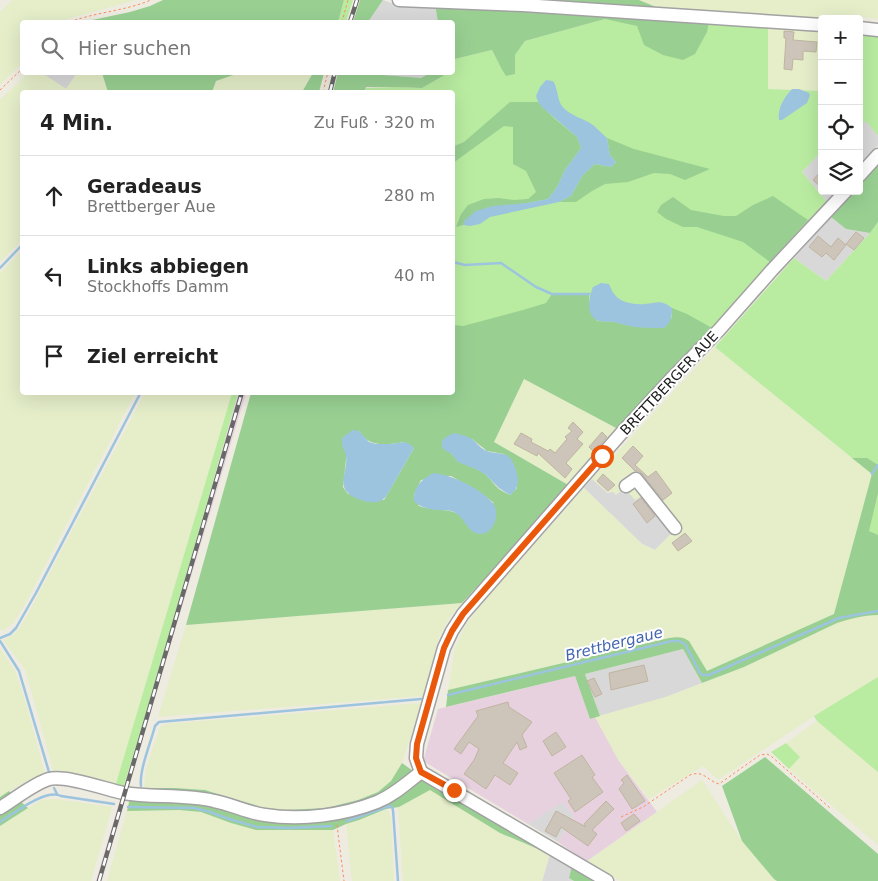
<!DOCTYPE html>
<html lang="de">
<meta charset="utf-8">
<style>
body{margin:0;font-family:"DejaVu Sans",sans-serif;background:#f6f6f6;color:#222}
.controls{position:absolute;right:15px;top:15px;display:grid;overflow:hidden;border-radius:5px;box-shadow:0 5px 20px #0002}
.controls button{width:45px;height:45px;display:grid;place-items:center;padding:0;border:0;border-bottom:1px solid #e0e0e0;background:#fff;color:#222;font:25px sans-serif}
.stop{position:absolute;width:15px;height:15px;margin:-11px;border:4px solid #ea580c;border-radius:50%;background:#fff}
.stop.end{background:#ea580c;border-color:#fff;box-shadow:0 1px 5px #0008}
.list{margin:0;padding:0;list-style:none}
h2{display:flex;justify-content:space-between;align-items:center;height:65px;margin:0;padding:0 20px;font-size:21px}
h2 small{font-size:16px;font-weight:400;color:#767676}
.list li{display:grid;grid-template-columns:32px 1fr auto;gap:15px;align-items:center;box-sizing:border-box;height:80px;padding:0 20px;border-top:1px solid #e0e0e0}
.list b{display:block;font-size:19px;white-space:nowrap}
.list p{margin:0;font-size:16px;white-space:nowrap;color:#767676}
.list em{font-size:16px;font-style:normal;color:#767676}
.icon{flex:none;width:28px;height:28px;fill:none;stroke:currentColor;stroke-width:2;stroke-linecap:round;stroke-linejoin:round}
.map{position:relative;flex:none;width:878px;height:881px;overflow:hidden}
.search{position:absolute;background:#fff;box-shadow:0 5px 20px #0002;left:20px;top:20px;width:435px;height:55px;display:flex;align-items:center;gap:12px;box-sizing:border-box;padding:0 18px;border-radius:5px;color:#767676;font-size:19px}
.panel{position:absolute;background:#fff;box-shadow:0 5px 20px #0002;left:20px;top:90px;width:435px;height:305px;border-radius:5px}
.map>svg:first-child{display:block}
</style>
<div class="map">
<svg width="878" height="881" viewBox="0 0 878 881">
<rect width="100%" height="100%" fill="#eeebe0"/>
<!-- residential -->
<g fill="#d9d8d8">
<polygon points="383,0 396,5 435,7 438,22 368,22"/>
<polygon points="42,73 77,73 66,89"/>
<polygon points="358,73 430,73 421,78"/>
<polygon points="866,120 878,136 878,145 859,166 859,126"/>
<polygon points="822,151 822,191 837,191 827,202 802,172"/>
<polygon points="831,217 846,229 870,233 826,281 794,258"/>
<polygon points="592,479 608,493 624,488 644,494 674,531 655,550 642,544 584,488"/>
<polygon points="683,649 702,683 666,697 600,716 585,674"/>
<polygon points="562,801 574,816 558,842 528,824"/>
<polygon points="550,854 572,866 569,878 574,881 542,881"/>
</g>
<!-- industrial -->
<g fill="#e7d1df">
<polygon points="238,393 246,393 100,881 96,881 198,537"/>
<polygon points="575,676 590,719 595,717 619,761 657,812 586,862 558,842 574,816 562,802 528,824 423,761 438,709"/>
</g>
<!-- farmland -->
<g fill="#e5eec9">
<polygon points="13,0 136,0 71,18 60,22 22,22 22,63 0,85 0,12"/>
<polygon points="639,0 878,0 878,19 864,17 826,18 661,9"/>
<polygon points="784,27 822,30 822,91 768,89 768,28"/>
<polygon points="27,73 42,73 66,89 77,73 102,73 108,92 22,92 22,240 0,262 0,100 20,81"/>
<polygon points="239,73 313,73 302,92 212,92 216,81"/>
<polygon points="22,250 22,392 135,393 25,604 14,622 4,630 0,630 0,273"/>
<polygon points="715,347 872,474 835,614 706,671 689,641 669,638 448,690 455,648 465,626 480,606 584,488 642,544 655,550 673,532 645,494 635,500 624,488 616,495 612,491 608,493 592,479"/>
<polygon points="524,379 618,429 570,486 494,442"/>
<polygon points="145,393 232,393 115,787 66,772 54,773 25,669 3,640 11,637 18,630 27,616"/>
<polygon points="462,603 449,618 439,637 423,696 158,717 186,625"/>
<polygon points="871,615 878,615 878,677 814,716 718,780 704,766 693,772 649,799 619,761 595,717 666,697 744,667 837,623 850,619"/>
<polygon points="0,648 15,671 25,700 45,774 25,782 0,797"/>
<polygon points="421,703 402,763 391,781 378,792 358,800 326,808 285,810 265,808 231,798 205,790 146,788 144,785 147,765 160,727 164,724"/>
<polygon points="817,721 878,772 878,845 789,769 800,757 786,743"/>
<polygon points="702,780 742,841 777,881 621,881 586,862"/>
<polygon points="430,790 500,833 550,854 542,881 403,881 398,808 399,807"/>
<polygon points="50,799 56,799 112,807 91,881 0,881 0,826 28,808 42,800"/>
<polygon points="386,809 388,811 391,817 394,881 352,881 346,824 359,820"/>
<polygon points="179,810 201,812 231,823 256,830 333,830 340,881 107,881 127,811"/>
</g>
<!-- grass -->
<g fill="#b9eca1">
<polygon points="344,0 353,0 346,22 338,22"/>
<polygon points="605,19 768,28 768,89 822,91 822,151 802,172 827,202 714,329 453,341 452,92 364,92 366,88 396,87 422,88 448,73 452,72 455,59 492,50 501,68 515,74 515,55 525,41"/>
<polygon points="859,33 878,35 878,136 866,121 859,126"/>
<polygon points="878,222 878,607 835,614 872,474 715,347 794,258 826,281 870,233"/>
<path d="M 232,393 L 238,393 C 201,525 163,658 123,789 L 115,787 Z"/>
<polygon points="878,677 878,772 817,721 814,716"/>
<polygon points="786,743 800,757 789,769 771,752"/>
</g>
<!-- forest -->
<g fill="#99d092" fill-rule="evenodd">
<polygon points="163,0 344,0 338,22 83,22 130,12 150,6"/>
<polygon points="360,0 383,0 368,22 353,22"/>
<polygon points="434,0 639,0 661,9 709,22 707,32 695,54 683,60 663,55 644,45 637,26 605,19 525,41 515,55 515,74 506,76 501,68 492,50 455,59 453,69 452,22 438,22"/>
<polygon points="102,73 102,72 239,73 216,81 212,92 108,92"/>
<polygon points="313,73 324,73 319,92 302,92"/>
<polygon points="338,73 358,73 421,78 430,73 448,73 422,88 396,87 366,87 364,92 333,92"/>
<polygon points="510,102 538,102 555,119 577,137 581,148 565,170 557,187 548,199 527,203 465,220 463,225 456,227 461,214 468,205 484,199 498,198 514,200 528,199 536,192 526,171 513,164 513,127 504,126 453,163 452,147 464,142"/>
<polygon points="607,138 634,149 710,169 685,180 670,174 654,173 628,182 605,184 592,191 576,202 559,202 571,196 582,176 595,164 611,167 616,162 610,155"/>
<polygon points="878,162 878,222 870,233 846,229 831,217 853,191 859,191 859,184"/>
<polygon points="773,196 808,220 770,262 743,242 697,227 683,227 666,219 657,212 661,205 673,197 691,210 724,216 736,216 753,205"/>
<path d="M 552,294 L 589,294 L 589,302 L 597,321 L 615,322 L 630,326 L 664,328 L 672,317 L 672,308 L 687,314 L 714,329 L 618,429 L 524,379 L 494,442 L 570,486 L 462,603 L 186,625 L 251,393 L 452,392 L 453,325 L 463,326 L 523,310 L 546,303 ZM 359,431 C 362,435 366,440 371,442 C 381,446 394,444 404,442 L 414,448 L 384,500 L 348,494 L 343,487 L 346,460 L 346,452 ZM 472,439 L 487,451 L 504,454 L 517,488 L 510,495 C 506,493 502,491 499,489 C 494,485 490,478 485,474 C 474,466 460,465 451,453 ZM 451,476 L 478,491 L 494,503 L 460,515 C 450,508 432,511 419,506 L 414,495 L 421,480 Z"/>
<path d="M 852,458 L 867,458 L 878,465 L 878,493 L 869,531 L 878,535 L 878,615 C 864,615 850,619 837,623 L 744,667 L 702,683 L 683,649 L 585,674 L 600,716 L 590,719 L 575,676 L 446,707 L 448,690 L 669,638 C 677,637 682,636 689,641 L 707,671 L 834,614 L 872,474 Z"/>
<polygon points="765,757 878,854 878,881 777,881 774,879 742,841 722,786"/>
<polygon points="402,763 424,779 550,854 500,833 430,790 399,807 386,809 359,820 346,824 333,830 256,830 231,823 201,812 179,810 127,811 132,789 146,788 175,788 205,790 231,798 265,808 285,810 326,808 358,800 378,792 391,781"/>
<polygon points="9,791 28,808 0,826 0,797"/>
<polygon points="572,866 597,881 574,881 569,878"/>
</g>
<!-- water -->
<g fill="#9dc4de">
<path d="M 546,80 L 553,81 C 558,88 557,99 562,106 C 570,116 583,118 593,125 C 598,129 602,134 607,138 L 610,155 L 616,162 L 611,167 L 595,164 L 582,176 L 571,196 L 559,202 L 490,217 L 480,224 L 470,226 L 463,225 L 465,220 L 476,211 L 493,206 L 527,203 L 548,199 L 557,187 L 565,170 L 581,148 L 577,137 L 543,108 L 538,102 L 536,96 L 540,87 Z"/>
<path d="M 792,89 L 799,89 L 809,93 L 810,95 L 807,103 L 782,120 L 779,120 C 777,109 784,97 792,89 Z"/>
<path d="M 601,283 L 609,284 C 611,288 612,292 615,295 C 621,303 636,305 645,304 C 657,303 661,299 672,308 C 672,317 671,323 664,328 C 652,328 640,328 629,326 C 624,325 619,323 614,322 C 608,321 600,323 595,319 C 586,312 589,296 593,287 Z"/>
<path d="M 353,430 L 359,431 L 369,442 L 376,444 L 391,444 L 404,442 L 410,444 L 414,448 L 387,495 C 383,501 378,503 371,502 C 365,502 361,500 356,498 C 329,486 356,466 342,446 L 342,438 Z"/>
<path d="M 454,433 C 459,434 467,436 472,439 C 477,443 481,449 487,451 C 494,454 504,452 509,457 C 515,462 520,480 517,486 C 516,490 513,493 510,495 L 499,488 L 486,475 L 478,470 L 458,462 L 451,453 L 448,452 L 442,448 L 442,441 L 446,437 Z"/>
<path d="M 434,473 C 452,475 479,488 492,502 C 502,513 493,539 476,533 C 466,530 464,516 454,512 C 451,510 446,511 443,510 C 432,510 422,509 414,501 C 413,488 422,478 434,473 Z"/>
</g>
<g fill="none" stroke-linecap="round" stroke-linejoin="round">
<!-- stream -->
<g stroke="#9dc4de" stroke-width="2.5">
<polyline points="452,261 453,262 465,265 501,263 536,287 552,294 589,294"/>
<polyline points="0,268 22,245"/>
<polyline points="872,474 878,465"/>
<polyline points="0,638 10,634 16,628 36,593 141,392"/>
<polyline points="0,641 19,671 49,772"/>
<polyline points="448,695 672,641 679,641 685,644 700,673 703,675 709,675 839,618 878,611"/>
<path d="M 141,786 C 139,770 151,742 155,726 L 159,722 L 421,699"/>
<polyline points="54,788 57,794"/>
<polyline points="128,807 194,808 210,812 229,819 257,827 288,828 331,826"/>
<polyline points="347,821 389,806 392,807 393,810 398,881"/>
<path d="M 0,822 C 13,814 46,788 61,796 L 114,804"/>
</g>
</g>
<!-- building -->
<g fill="#cdc5b9" stroke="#c0b4a1">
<polygon points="784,31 794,32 793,40 817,42 816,52 803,51 803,60 793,59 792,70 784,69 786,38 784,38"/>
<polygon points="822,170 822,188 813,180"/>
<polygon points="856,232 864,238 854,250 846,244"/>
<polygon points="818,236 831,247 838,238 846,245 834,260 826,253 822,257 809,247"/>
<polygon points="573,422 583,432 577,439 583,444 566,463 572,469 565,478 538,453 537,456 514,444 521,433 532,439 531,442 548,451 550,449 555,453 567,439 565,437 572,431 568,428"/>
<polygon points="602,432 607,437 594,452 589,447"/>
<polygon points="633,446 643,456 635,465 648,477 656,471 672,493 663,500 642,474 639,471 635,471 622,458"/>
<polygon points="603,474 615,485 608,491 597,481"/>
<polygon points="641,498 655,516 647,523 633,504"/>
<polygon points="685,533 692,541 678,551 672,543"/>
<polygon points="644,665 648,681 611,690 609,673"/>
<polygon points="594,678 602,694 595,697 587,681"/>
<polygon points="508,702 509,707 532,722 522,735 527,747 520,750 517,742 503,763 518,773 510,785 495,775 486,789 464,774 474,760 479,749 469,742 461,754 454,749 478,716 476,711"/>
<polygon points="556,732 566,747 552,756 543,741"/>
<polygon points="582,755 595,775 592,777 603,792 575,812 568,801 571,799 554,773"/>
<polygon points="627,775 645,801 632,809 619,789 624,783 621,780"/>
<polygon points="606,801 614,809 592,830 597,834 588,846 561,827 556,837 545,831 556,811 586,827 584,824"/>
<polygon points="634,814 640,821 626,831 621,823"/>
</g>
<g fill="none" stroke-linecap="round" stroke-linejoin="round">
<defs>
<g id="minor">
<polyline points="399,0 523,5 822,25"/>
<polyline points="859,28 878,30"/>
<polyline points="859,176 878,155"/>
<polyline points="626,486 636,479 675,528"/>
<polyline points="421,772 416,758 417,744 444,648 452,631 463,614 625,429 671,379 719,330 772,270 846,191"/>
<polyline points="421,772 607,881"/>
<path d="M 0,808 C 15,799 33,784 49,779 C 66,775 105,789 123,793 C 153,798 184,794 214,801 C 231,804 248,813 265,815 C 301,821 344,815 377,802 C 394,795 407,783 421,772"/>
</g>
</defs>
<!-- minor casing -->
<use href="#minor" stroke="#a2a2a2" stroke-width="15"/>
<!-- path -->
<g stroke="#ff8c5f" stroke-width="1" stroke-dasharray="2.5 2.5" stroke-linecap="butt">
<path d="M 70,22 C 96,12 125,11 151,0"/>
<polyline points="342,22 348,0"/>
<polyline points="0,90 22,69"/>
<polyline points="323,92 328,72"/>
<path d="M 621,817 L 643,807 L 690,775 C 704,770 706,780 719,784 L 760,755 L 767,754 L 771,756 L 830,808"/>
<polyline points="337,825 344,881"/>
</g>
<!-- minor -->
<use href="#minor" stroke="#fff" stroke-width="12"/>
<defs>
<g id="rail">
<polyline points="350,22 357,0"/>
<polyline points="330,92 335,72"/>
<polyline points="99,881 242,392"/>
</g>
</defs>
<!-- rail casing -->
<use href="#rail" stroke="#696969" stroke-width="4.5"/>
<!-- rail -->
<use href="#rail" stroke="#fff" stroke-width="2.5" stroke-dasharray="8" stroke-linecap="butt"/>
</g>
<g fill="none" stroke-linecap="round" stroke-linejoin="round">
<!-- route -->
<polyline stroke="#ea580c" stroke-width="6" points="454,790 421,772 416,758 417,744 444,648 452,631 463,614 602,456"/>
</g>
<g text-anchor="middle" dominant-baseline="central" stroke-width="4" stroke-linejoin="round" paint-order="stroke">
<!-- street labels -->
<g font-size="14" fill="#1b1b1b" stroke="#fff">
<text transform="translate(669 383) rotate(-47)">BRETTBERGER AUE</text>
</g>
<!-- water labels -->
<g font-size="15" font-style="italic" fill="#4366af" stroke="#fff">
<text transform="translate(614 644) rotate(-14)">Brettbergaue</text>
</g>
</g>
</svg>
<div class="controls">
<button>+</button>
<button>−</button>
<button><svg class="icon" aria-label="locate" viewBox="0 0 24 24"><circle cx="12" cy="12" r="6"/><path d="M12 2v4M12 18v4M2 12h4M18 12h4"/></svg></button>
<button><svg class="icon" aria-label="layers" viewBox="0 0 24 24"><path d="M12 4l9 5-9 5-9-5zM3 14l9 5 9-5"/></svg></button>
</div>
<div class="stop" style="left:602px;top:456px"></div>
<div class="stop end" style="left:454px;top:790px"></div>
<div class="search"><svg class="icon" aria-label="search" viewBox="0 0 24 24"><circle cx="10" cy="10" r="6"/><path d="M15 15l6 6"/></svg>Hier suchen</div>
<section class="panel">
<h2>4 Min.<small>Zu Fuß · 320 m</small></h2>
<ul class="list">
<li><svg class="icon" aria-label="ahead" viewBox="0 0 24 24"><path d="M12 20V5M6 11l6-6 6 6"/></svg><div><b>Geradeaus</b><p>Brettberger Aue</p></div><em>280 m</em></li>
<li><svg class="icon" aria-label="left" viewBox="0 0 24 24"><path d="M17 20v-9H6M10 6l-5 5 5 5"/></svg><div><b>Links abbiegen</b><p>Stockhoffs Damm</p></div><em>40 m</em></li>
<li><svg class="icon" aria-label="arrive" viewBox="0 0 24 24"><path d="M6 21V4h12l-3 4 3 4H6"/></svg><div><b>Ziel erreicht</b></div></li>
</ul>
</section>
</div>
